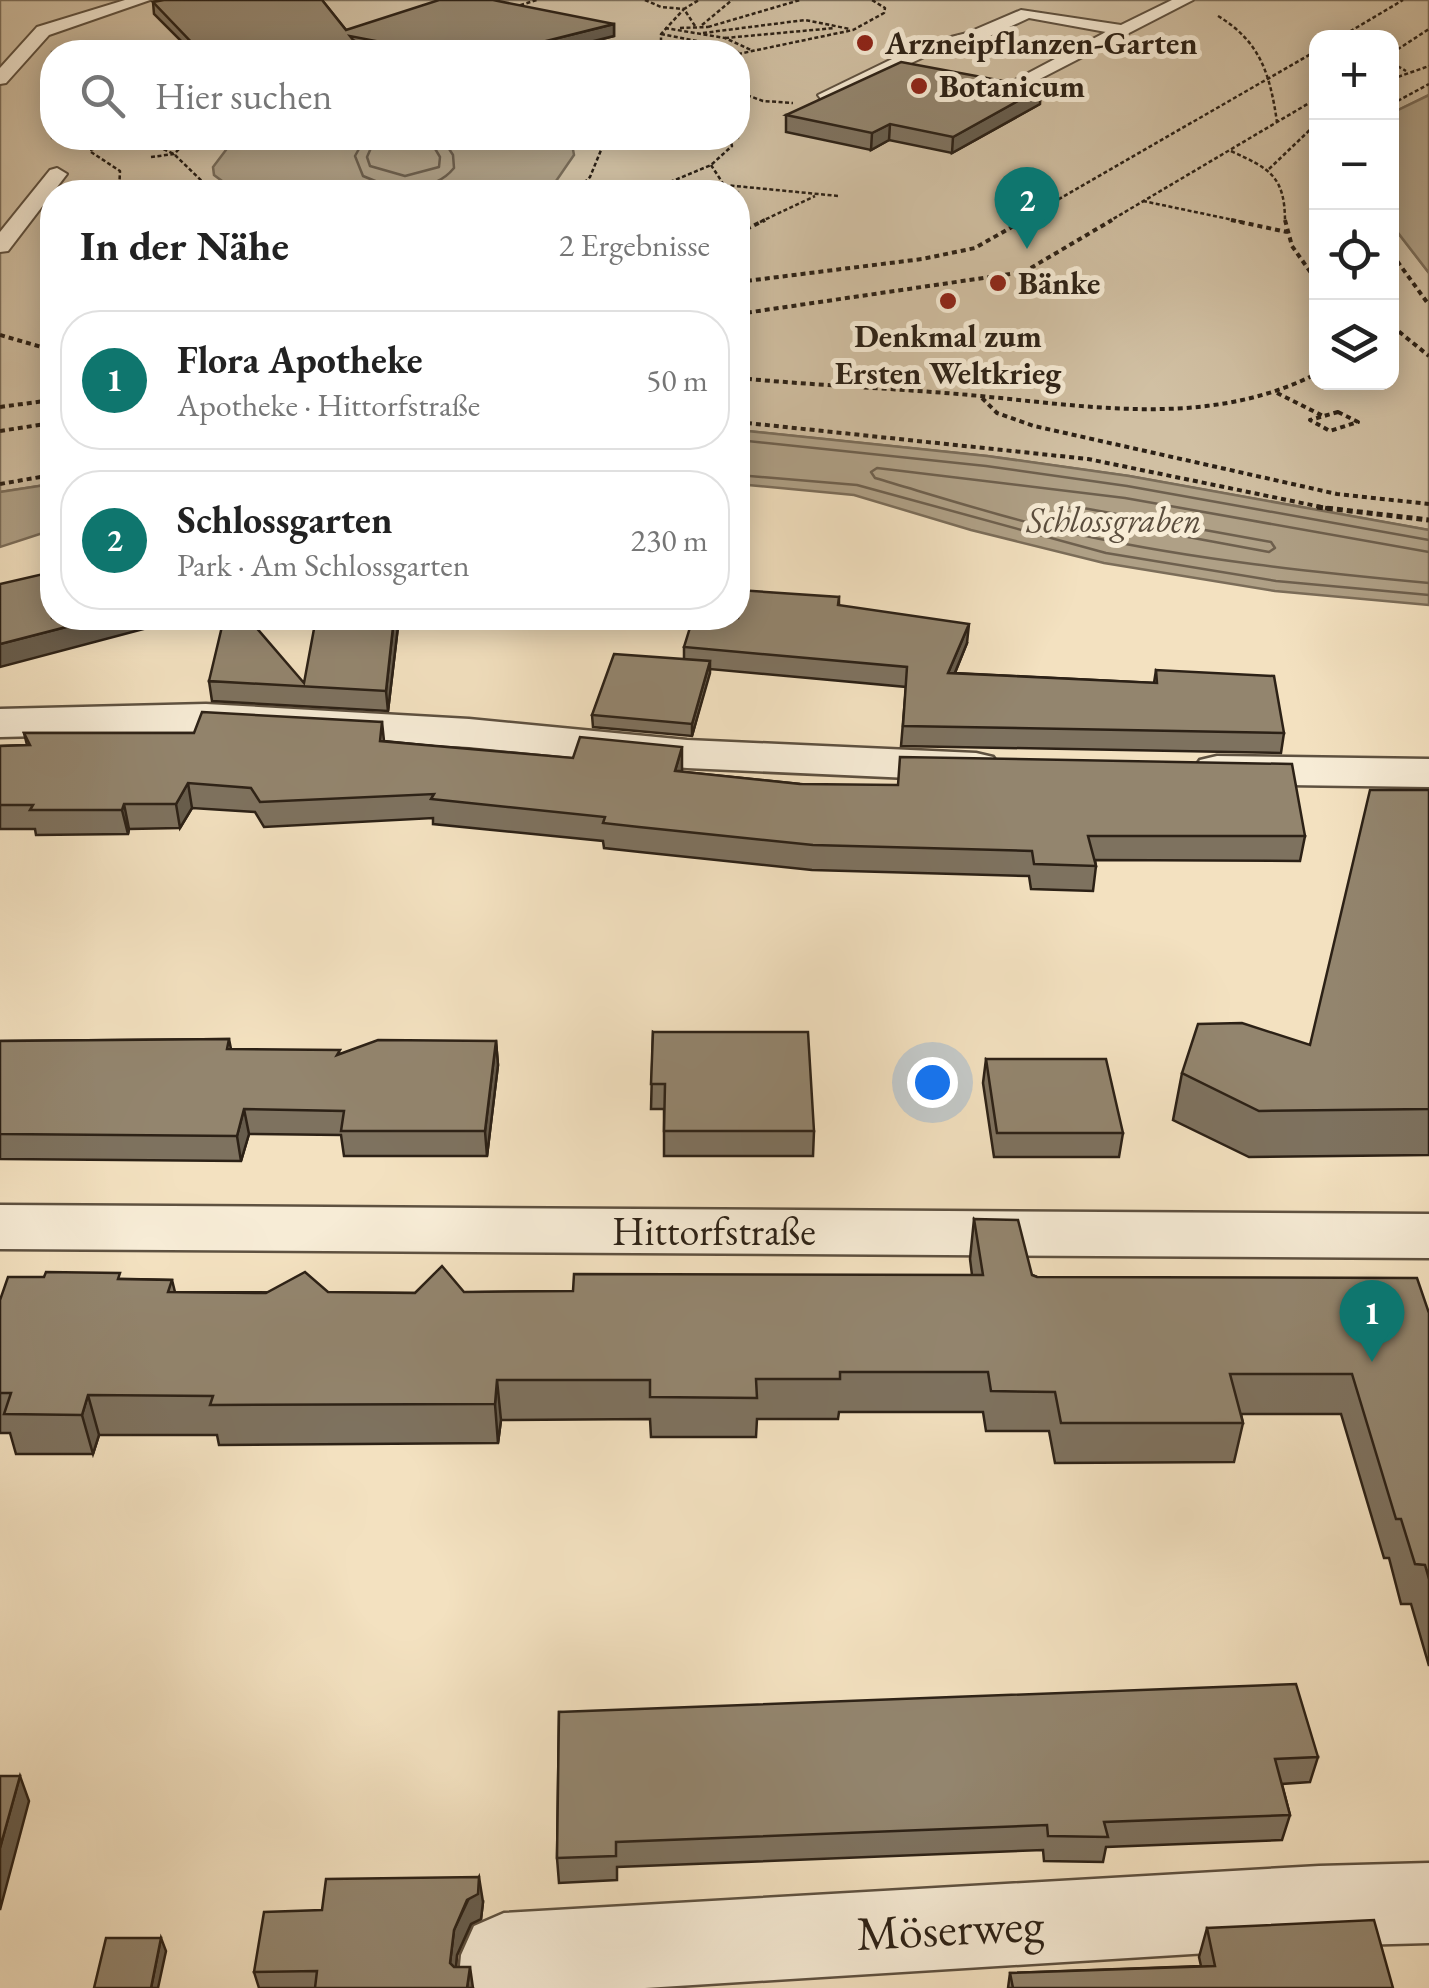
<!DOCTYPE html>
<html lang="de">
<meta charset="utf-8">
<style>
body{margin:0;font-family:"EB Garamond",serif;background:#f6f6f6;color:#222}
.controls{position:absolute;right:30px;top:30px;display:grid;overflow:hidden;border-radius:20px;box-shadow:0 5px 25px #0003}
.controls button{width:90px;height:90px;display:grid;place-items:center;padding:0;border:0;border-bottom:2px solid #e0e0e0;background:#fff;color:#222;font:50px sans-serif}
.you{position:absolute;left:932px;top:1082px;width:35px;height:35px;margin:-25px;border:8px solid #fff;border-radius:50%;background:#1a73e8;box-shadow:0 0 0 15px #1a73e833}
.badge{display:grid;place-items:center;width:65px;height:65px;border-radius:50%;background:#0f766e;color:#fff;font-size:32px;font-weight:700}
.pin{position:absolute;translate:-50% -82px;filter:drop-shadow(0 2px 5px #0008)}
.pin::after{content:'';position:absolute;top:52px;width:35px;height:30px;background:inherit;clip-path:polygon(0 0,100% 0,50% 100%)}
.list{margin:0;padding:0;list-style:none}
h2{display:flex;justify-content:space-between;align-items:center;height:130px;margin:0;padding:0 40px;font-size:42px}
h2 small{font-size:32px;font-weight:400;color:#767676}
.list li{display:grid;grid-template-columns:65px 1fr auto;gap:30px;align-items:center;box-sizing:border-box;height:140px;margin:0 20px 20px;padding:0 20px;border:2px solid #e0e0e0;border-radius:40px}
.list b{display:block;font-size:38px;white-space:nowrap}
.list p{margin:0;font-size:32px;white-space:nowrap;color:#767676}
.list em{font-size:32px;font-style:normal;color:#767676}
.icon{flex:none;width:55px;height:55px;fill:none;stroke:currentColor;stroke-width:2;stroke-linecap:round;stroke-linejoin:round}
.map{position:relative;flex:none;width:1429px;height:1988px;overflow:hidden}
.search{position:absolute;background:#fff;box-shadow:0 5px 25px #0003;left:40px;top:40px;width:710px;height:110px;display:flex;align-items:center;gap:25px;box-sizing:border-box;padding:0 35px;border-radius:40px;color:#767676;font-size:38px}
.panel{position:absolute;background:#fff;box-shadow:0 5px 25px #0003;left:40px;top:180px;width:710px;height:450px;border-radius:40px}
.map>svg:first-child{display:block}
</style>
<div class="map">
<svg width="1429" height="1988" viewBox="0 0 1429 1988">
<rect width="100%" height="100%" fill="#f3e1c0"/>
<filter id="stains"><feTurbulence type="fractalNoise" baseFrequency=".002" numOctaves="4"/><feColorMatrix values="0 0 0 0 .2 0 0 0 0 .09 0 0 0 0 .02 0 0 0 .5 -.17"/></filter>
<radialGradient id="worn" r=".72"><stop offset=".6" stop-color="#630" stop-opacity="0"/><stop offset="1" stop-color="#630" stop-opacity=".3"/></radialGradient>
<!-- green -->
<path fill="#d1c0a3" stroke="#7e705c" stroke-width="2.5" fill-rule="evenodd" d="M 0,0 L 1429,0 L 1429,95 L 1392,113 L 1392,38 L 1316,38 L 1316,382 L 1392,382 L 1392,225 L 1429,273 L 1429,530 L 1129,476 L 987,456 L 738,430 L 738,192 L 52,192 L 52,484 L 0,492 ZM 52,52 L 738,52 L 738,138 L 52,138 Z"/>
<!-- water -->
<g fill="#afa086" stroke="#7b6d59" stroke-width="2.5">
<polygon points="1429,95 1429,273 1392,225 1392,113"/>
<polygon points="235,138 563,138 572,144 574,155 554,184 541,192 237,192 214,175 213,167"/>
<polygon points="738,430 987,456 1129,476 1429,530 1429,605 1275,591 1104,563 971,530 854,495 738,484"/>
<polygon points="52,484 52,530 0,547 0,492"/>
</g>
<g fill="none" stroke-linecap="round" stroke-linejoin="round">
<!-- shore -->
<g stroke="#6e604e" stroke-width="2.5">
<path d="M 365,138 L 355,156 L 363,176 C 391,189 432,195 454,168 L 453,155 L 442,138"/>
<polygon points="399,140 434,147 440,157 439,167 405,176 370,166 367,157 371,148"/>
<polyline points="738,440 986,466 1127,486 1429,540"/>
<polyline points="738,475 857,485 1106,553 1276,581 1429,595"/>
<polygon points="1072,506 1271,542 1275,548 1269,552 1069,515 1066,509"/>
<path d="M 1429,552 L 1125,498 L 877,468 L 871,472 L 875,478 C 943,498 1011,520 1081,535 C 1196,560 1313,572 1429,583"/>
</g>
<defs>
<g id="service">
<polygon points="125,0 150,0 49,35 6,83 0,84 0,68 37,27"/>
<polygon points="1172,0 1193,0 1030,84 1024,85 1015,80 1106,32 1029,18 979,41 935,52 833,99 821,99 818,95 923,44 967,33 1021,10 1121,25"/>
<polygon points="57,168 67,174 8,251 0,252 0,232 50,170"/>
</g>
<g id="minor">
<polygon points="206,704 469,719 687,740 976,753 993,757 1000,767 993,777 976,781 687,768 469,747 206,732 0,737 0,709"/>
<polygon points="1217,756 1429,759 1429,787 1217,784 1200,780 1193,770 1200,760"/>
<polygon points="0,1205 1429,1214 1429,1258 0,1249"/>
<polygon points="1429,1863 1429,1943 1319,1946 645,1988 458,1988 461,1955 474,1926 504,1913 1319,1866"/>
</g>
</defs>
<!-- service casing -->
<use href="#service" stroke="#5e5140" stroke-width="4"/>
<!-- minor casing -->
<use href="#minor" stroke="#5e5140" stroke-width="5"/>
<!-- path-far2 -->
<g stroke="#2c2116" stroke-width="2.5" stroke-dasharray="4 2.5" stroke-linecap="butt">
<polyline points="645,0 661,7 684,9 661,34 661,43 672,52"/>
<polyline points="514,7 537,0"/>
<path d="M 1218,16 C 1261,42 1270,75 1277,122"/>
<polyline points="702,25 732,0"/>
<polyline points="695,26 684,9 699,0"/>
<polyline points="708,27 800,0"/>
<polyline points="665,28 725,38 753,51"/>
<polyline points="680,28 708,27"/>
<polyline points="703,33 805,20 850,29"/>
<polyline points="661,34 713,44 719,47 717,52"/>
<polyline points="725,38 835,28"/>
<polyline points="1339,38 1403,0"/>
<polyline points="1392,53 1429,29"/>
<polyline points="738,54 853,30 884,13 885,8 872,0"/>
<polyline points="1392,63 1406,71"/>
<polyline points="1392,79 1429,66"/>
<polyline points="741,93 763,101 793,103"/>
<polyline points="1392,104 1429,84"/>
<polyline points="140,138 174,154 213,192"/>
<polyline points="151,140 188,138"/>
<polyline points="187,142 204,138"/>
<polyline points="90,150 125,138"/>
<path d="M 1231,151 C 1270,169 1285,176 1285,222"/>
<polyline points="91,152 120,171 119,192"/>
<polyline points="151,157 174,154 190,138"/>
<polyline points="711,165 724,185 719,192"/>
<polyline points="1269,169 1316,124"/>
<polyline points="724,185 839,196"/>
<polyline points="575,192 590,177 606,138"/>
<polyline points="646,192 711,165 732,146 730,138"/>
<polyline points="1143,201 1243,222"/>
<polyline points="760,222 815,196"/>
<polyline points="1019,222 1316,51"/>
<polyline points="1108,222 1316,99"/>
</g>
<!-- path-far1 -->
<g stroke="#2c2116" stroke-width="4" stroke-dasharray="5 4" stroke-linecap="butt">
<polyline points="1231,220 1287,232"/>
<polyline points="1285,220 1292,246 1316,280"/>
<polyline points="738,233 765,220"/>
<polyline points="1392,254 1429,305"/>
<polyline points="738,282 922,259 975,248 1024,220"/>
<polyline points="738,314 1024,272 1112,220"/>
<polyline points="1392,326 1429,356"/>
<polyline points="0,335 52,350"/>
<path d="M 738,378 C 811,385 885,388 958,394 C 1079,404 1203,431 1316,374"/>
<polyline points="1277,393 1323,416"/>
<polyline points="982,398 997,413 1034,426 1337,494 1429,504"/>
<polyline points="0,407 52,400"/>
<polygon points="1338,412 1358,422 1330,431 1310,420"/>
<polyline points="738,422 1088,459 1331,509"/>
<polyline points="0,431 52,423"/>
<polyline points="0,484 52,475"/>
</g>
<!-- path -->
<polyline stroke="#2c2116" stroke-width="5" stroke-dasharray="6 4" stroke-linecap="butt" points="1317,507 1429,520"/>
<!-- service -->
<use href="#service" fill="#f7ecd6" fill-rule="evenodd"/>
<!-- minor -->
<use href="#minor" fill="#f7ecd6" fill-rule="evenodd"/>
</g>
<!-- wall -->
<g fill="#7e725f" stroke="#2c2116" stroke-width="2.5">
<polygon points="162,0 322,0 346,30 614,24 614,36 550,52 373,52 355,49 355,52 192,52 154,14 153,2"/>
<polygon points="1040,104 952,153 889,140 871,150 786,132 786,115"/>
<polygon points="839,597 839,606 967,643 955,673 1154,683 1156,670 1284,733 1281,753 901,746 906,687 710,669 692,736 593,727 592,715 684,660 684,647"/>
<polygon points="399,618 388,711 212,701 209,681 304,683"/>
<polygon points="382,722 384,741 1305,836 1300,861 1095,860 1096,866 1093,891 1031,889 1029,876 812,870 640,852 604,848 603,841 433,824 433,818 264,827 255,812 192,808 180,828 129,829 128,834 36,835 35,829 0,829 0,746 27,745 24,733 194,733"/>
<polygon points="1429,790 1429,1155 1249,1157 1173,1120 1182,1073 1310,1045"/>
<polygon points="653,1032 814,1131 813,1156 664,1156 664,1109 651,1109"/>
<polygon points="229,1039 231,1049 341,1054 496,1041 498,1065 487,1156 344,1156 341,1135 249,1134 241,1161 0,1159 0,1041"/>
<polygon points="986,1059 1123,1133 1119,1157 994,1157 983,1083"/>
<polygon points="974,1219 1032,1275 1037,1277 1429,1313 1429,1666 1411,1604 1401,1604 1389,1558 1384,1558 1341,1414 1241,1414 1243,1423 1234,1462 1055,1463 1049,1431 986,1431 983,1412 839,1412 838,1419 757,1419 756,1437 651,1437 650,1419 501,1420 498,1443 219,1445 217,1435 99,1435 93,1454 16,1454 10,1433 0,1433 0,1300 44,1277 172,1280 175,1292 415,1293 573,1291 972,1275 970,1259"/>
<polygon points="559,1712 1318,1757 1310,1782 1282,1784 1290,1815 1282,1840 1106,1847 1103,1862 1044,1861 1043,1850 617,1867 617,1880 559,1883 557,1858"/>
<polygon points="483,1902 481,1919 471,1924 457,1955 456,1967 473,1988 259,1988 254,1972"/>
<polygon points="1207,1928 1393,1988 1008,1988 1010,1973 1201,1966 1199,1957"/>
</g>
<!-- shaded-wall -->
<g fill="#675d4d" stroke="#2c2116" stroke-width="2.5">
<polygon points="614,24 614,36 550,52 502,52"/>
<polygon points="354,41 355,52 318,52"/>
<polygon points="1041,88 1040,104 952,153 953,137"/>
<polygon points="890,124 889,140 871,150 872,133"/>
<polygon points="101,618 185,618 0,667 0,644"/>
<polygon points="394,618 399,618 388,711 386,691"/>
<polygon points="969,624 967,643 947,692 948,673"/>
<polygon points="710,661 710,673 692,736 692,724"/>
<polygon points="682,747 682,771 675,771"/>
<polygon points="188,783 192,808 180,828 176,804"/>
<polygon points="124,804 129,829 128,834 122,810"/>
<polygon points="496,1041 498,1065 487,1156 485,1131"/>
<polygon points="244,1109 249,1134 241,1161 237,1136"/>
<polygon points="497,1380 501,1420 498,1443 495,1404"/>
<polygon points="88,1395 99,1435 93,1454 82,1415"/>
<polygon points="20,1776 29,1801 0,1910 0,1848"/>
<polygon points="479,1877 483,1902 481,1919 471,1924 457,1955 454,1988 450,1963 454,1930"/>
<polygon points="161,1938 166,1951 158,1988 151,1988"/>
<polygon points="470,1967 473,1988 467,1988"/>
</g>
<!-- building -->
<g fill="#93856e" stroke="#2c2116" stroke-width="2.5">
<polygon points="164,0 322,0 346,30 439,0 493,0 614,24 502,52 433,52 350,36 354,41 318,52 215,52 198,49 153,2"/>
<polygon points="901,62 1041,88 953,137 890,124 872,133 786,115"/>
<polygon points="52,572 52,618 101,618 0,644 0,584"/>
<polygon points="738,590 839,597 838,605 969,624 948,673 1157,683 1156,670 1274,676 1284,733 903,726 907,667 684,647 693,618 738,618"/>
<polygon points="224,618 248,618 304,683 316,618 394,618 386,691 209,681"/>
<polygon points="614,654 710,661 692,724 592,715"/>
<polygon points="202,712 382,722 380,741 573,758 580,737 682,747 675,771 800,784 898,785 900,757 1292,764 1305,836 1088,836 1096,866 1034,864 1032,851 813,845 639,827 603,823 605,817 431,799 434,794 260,802 251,788 188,783 176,804 124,804 122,810 30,810 33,805 0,805 0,746 30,745 24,733 194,733"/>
<polygon points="1370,790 1429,790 1429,1109 1259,1111 1182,1073 1198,1024 1242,1023 1310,1045"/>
<polygon points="653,1032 808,1032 814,1131 664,1131 665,1084 651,1084"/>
<polygon points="229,1039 227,1049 340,1050 337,1055 378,1040 496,1041 485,1131 341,1131 344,1111 244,1109 237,1136 0,1134 0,1041"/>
<polygon points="986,1059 1106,1059 1123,1133 997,1133"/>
<polygon points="974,1219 1018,1220 1032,1275 1037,1277 1417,1278 1429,1313 1429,1579 1425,1565 1415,1564 1401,1519 1396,1519 1352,1374 1230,1374 1243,1423 1061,1423 1055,1392 991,1391 988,1372 840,1372 840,1379 756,1379 757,1398 650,1397 650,1380 497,1380 495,1404 210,1405 213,1396 88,1395 82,1415 4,1414 11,1393 0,1393 0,1300 8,1277 44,1277 46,1272 120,1273 118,1279 172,1280 168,1292 266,1293 305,1272 328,1292 415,1293 442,1266 464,1292 573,1291 574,1274 983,1275"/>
<polygon points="1296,1684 1318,1757 1275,1759 1290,1815 1104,1822 1108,1837 1048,1836 1047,1825 616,1842 616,1856 557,1858 559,1712"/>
<polygon points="0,1776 20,1776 0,1848"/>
<polygon points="479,1877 478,1894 467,1900 454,1930 450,1963 454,1967 470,1967 467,1988 315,1988 317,1971 254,1972 264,1912 322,1910 326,1879"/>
<polygon points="1374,1920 1393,1988 1013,1988 1010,1973 1215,1966 1207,1928"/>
<polygon points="106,1938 161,1938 151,1988 94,1988"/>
</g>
<!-- markers -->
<g fill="#8f2418" stroke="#f7ecd6" stroke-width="4">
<circle cx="865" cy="43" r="10"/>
<circle cx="919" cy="86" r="10"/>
<circle cx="998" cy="283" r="10"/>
<circle cx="948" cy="301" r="10"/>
</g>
<g text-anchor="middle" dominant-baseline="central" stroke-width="10" stroke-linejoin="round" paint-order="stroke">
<!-- far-poi labels -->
<g font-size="32" font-weight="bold" fill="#2c2116" stroke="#f7ecd6" text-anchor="start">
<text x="885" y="43">Arzneipflanzen-Garten</text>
<text x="939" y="86">Botanicum</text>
<text x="1018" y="283">Bänke</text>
<text x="948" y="336" text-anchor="middle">Denkmal zum<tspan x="948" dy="37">Ersten Weltkrieg</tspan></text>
</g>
<!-- far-water labels -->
<g font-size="35" font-style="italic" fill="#5a4d3d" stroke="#f7ecd6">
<text x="1114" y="519">Schlossgraben</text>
</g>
<!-- street labels -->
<g font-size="40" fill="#2c2116" stroke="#f7ecd6">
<text x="714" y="1231">Hittorfstraße</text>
</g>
<!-- near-street labels -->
<g font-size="48" fill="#2c2116" stroke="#f7ecd6">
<text transform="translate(950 1928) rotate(-3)">Möserweg</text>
</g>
</g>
<rect width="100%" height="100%" filter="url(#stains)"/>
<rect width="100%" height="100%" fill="url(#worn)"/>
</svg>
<div class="controls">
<button>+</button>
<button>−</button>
<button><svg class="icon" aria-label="locate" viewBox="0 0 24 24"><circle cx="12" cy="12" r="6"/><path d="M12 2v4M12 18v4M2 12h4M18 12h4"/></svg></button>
<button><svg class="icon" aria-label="layers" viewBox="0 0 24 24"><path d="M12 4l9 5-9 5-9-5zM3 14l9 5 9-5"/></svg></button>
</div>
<div class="you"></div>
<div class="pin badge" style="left:1372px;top:1362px">1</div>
<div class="pin badge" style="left:1027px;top:249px">2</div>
<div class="search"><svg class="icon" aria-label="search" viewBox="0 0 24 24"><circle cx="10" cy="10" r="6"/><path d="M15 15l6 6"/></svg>Hier suchen</div>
<section class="panel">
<h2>In der Nähe<small>2 Ergebnisse</small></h2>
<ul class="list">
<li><span class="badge">1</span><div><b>Flora Apotheke</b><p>Apotheke · Hittorfstraße</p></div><em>50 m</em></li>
<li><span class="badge">2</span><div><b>Schlossgarten</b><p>Park · Am Schlossgarten</p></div><em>230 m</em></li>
</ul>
</section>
</div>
